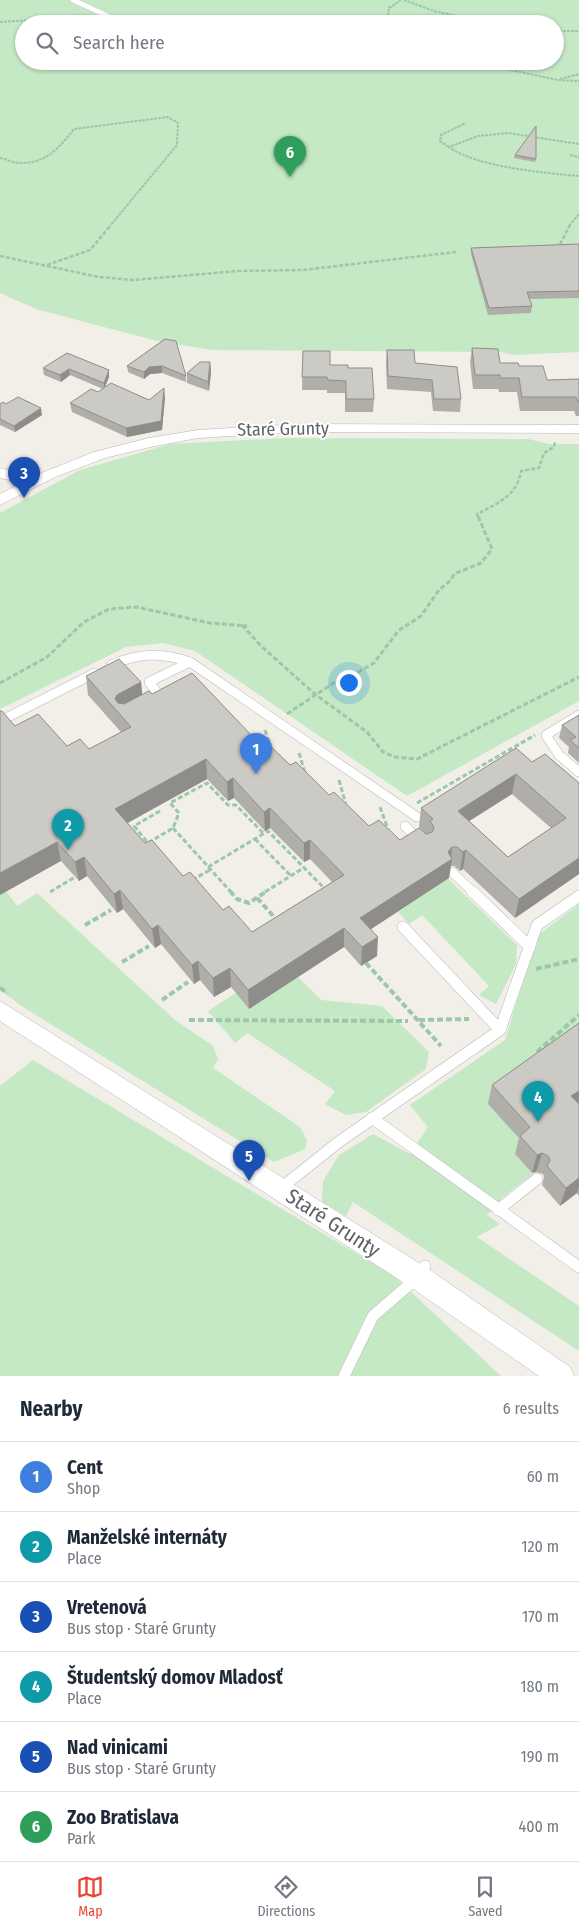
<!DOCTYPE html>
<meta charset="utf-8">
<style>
body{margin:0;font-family:"Fira Sans Condensed",sans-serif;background:#f6f6f7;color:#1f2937}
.you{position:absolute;left:348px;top:682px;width:18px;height:18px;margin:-12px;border:4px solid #fff;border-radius:50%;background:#1a73e8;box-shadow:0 0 0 8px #1a73e833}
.badge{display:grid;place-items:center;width:32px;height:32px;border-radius:50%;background:#ea4335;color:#fff;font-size:16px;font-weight:700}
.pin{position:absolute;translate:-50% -41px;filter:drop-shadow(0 1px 2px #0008)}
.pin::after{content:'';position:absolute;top:26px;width:18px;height:15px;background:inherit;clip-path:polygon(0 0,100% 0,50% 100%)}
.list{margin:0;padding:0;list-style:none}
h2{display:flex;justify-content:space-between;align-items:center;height:65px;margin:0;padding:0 20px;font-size:21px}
h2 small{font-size:16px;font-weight:400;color:#747a83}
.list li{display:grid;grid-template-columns:32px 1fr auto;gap:15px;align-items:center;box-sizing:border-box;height:70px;padding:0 20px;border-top:1px solid #e0e1e3}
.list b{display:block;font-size:19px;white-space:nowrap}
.list p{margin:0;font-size:16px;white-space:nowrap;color:#747a83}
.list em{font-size:16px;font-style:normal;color:#747a83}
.icon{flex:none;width:28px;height:28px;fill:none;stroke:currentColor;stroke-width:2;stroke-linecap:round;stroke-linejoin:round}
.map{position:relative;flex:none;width:579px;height:1376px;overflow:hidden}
.search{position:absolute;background:#fff;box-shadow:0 1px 4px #0004;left:15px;right:15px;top:15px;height:55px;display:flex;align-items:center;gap:12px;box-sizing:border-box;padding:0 18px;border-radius:28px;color:#747a83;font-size:19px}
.sheet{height:485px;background:#fff}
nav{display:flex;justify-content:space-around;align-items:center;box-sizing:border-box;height:70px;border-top:1px solid #e0e1e3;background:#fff;font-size:14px;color:#747a83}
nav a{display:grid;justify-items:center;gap:2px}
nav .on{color:#ea4335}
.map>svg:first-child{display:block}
</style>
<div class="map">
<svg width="579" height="1376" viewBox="0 0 579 1376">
<rect width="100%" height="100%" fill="#f1efe8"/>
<!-- green -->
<g fill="#c5e8c5" fill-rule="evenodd">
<path d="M 0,0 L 579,0 L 579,352 L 515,355 L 500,352 L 212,350 L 157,341 L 36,309 L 0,293 ZM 24,24 L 555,24 L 555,61 L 24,61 Z"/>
<polygon points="287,438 528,439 549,444 579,444 579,701 407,796 195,651 163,643 126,647 0,709 0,513 80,470 170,444"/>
<polygon points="448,879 517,945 516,964 496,1004 479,995 489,986 422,915 409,924 398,912"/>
<polygon points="6,891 17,906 37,893 175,1020 213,1046 218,1059 213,1068 300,1127 307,1140 305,1149 274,1162 23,1007 0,990 0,895"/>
<polygon points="579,904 579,1038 526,1146 515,1154 533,1174 502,1198 487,1215 500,1224 477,1237 579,1306 579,1351 353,1202 346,1216 322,1202 323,1181 339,1155 373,1134 410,1154 428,1127 410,1105 505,1040 537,936"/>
<polygon points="298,977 321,1000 382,1006 429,1052 426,1069 366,1112 346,1115 325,1104 335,1091 247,1033 235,1043 208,1011 236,993 249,1009"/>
<polygon points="33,1060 394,1276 501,1376 0,1376 0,1086"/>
</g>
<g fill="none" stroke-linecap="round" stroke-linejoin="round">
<defs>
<polyline id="lane-far2" points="73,0 125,24"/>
<g id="lane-far1">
<path d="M 111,665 C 138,653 162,652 190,662 L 417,817"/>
<polyline points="162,699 149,682 190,662"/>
<polyline points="579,715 546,735 559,755 579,772"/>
<polyline points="0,721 95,673"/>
<polyline points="405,826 419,840"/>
<polyline points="452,872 473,892"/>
</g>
<g id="lane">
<polyline points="472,891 530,947"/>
<polyline points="403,927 500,1030"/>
<polyline points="372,1118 579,1267"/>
<polyline points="281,1188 340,1141 500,1030 537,925 579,896"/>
<polyline points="498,1210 537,1179"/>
<polyline points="344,1376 373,1316 418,1277 425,1266"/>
</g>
<g id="street">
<polygon points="300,424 579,425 579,433 300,432 198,438 150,447 105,458 55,477 0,505 0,494 22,483 0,478 0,468 34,476 94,452 149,438 198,430"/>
<polygon points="0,1001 427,1268 570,1367 574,1376 539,1376 409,1286 0,1021"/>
</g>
</defs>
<!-- lane-far2 casing -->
<use href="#lane-far2" stroke="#b5b8bc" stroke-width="5.5"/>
<!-- lane-far1 casing -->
<use href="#lane-far1" stroke="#b5b8bc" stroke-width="10"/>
<!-- lane casing -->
<use href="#lane" stroke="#b5b8bc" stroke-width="12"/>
<!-- street casing -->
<use href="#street" stroke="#b5b8bc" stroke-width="1"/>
<!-- path-far3 -->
<g stroke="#9cc7a9" stroke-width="2" stroke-dasharray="3 1" stroke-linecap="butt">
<polyline points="404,0 434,11 493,24"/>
<polyline points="72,18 86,20"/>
<polyline points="0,22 66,18 79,15"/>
<polyline points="387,24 389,8 401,0"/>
<polyline points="555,31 579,31"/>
<polyline points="468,61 558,80 579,81"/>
<polyline points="560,79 579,74"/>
<path d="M 579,144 L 508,133 L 478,136 L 449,147 C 476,167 545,173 579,176"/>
<polyline points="449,147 440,141 441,135 466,123"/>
<polyline points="570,155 579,157"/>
<path d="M 0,158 C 7,159 13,163 19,163 C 46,164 59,148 74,129 L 168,117 L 178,123 L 177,145 L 110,226"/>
<polyline points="569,226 579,214"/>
</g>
<!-- path-far2 -->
<g stroke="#9cc7a9" stroke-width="2.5" stroke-dasharray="4 2" stroke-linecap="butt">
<polyline points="560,244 570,225"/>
<polyline points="0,256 99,277 133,280 238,271 303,270 456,252"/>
<polyline points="47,265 90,250 111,225"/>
<path d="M 478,517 L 477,514 C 498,503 517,496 521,471 L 539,468 L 544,453 L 554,447 L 555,441"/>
</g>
<!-- path-far1 -->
<g stroke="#9cc7a9" stroke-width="3" stroke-dasharray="5 2.5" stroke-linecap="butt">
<polyline points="242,625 260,645 316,695 367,732 383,752 395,757 417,759 579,677"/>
<polyline points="0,683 47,657 84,622 109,609 136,607 210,623 247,626"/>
<polyline points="287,714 335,682 348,678 374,663 398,631 421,616 439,590 451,580 454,574 481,563 492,549 478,516"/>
<polyline points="265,730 271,748"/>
<polyline points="299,753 305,773"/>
<polyline points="339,780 346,805"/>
<polyline points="417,803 535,735"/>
<polyline points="380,807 388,829"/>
<polyline points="160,811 134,826 148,843 173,828 179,813 170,803 207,783 228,805 236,805 264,834"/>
<polyline points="173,828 231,892"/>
<polyline points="255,839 291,876"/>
<polyline points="208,867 268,831 326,890"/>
<polyline points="192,880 210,870"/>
<polyline points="50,892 75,877"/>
<polyline points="265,892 305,867"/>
</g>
<!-- path -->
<g stroke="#9cc7a9" stroke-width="4" stroke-dasharray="6 3" stroke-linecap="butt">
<polyline points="230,891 237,899 249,903 267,891"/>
<polyline points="257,898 277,920"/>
<polyline points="85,925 111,910"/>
<polyline points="122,962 149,946"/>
<polyline points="366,963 441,1046"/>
<polyline points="536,969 579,959"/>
<polyline points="0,988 8,993"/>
<polyline points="162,1000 188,982"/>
<polyline points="189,1020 408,1021"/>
<polyline points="419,1020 469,1019"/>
<polyline points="537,1052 579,1015"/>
</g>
<!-- lane-far2 -->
<use href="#lane-far2" stroke="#fff" stroke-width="5"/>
<!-- lane-far1 -->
<use href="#lane-far1" stroke="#fff" stroke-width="9"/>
<!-- lane -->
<use href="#lane" stroke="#fff" stroke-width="11"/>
<!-- street -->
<use href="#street" fill="#fff" fill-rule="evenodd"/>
</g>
<!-- wall -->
<g fill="#afaea9" fill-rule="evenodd">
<polygon points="515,155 536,159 535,162 514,158"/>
<polygon points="579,244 579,298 529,299 532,306 531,313 488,315 471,254 471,248"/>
<polygon points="165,339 186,376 186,382 162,373 150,374 144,379 128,372 127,366"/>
<polygon points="472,348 500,363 519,366 547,380 579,379 579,416 576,416 574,411 520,411 517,392 499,392 498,389 473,389 470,362"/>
<polygon points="387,350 415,363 461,399 460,412 433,411 431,392 387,389 386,363"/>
<polygon points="303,351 330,365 348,368 374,399 373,412 345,412 345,393 327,393 327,390 302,390"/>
<polygon points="67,353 109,377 105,387 149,400 165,397 162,430 127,437 72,412 70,403 98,392 103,389 70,375 61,382 44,375 43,368"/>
<polygon points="210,362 211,372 209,391 187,383 187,373"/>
<polygon points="0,404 6,404 42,415 15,432 0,425"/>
<path d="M 86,676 L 141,682 L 142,695 L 152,694 L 253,737 L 369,826 L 400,840 L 426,834 L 419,827 L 421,808 L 532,762 L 579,783 L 579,874 L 515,918 L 463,869 L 460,871 L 454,866 L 451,866 L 449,878 L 371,929 L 377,956 L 361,966 L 344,947 L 249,1009 L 231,987 L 214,997 L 200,980 L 194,984 L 161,944 L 155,948 L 123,909 L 117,913 L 87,876 L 79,881 L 61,861 L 15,726 L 67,746 L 89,749 L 121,732 L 88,695 ZM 207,779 L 228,801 L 234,798 L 265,831 L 270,828 L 304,862 L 310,859 L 332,882 L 252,932 L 223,910 L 145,843 L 128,823 ZM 512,794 L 551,828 L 508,857 L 469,821 Z"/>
<polygon points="579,715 579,763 568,753 569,747 559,738 562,725"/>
<polygon points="579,1023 579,1196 577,1193 560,1206 542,1185 544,1177 543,1174 536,1172 532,1173 515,1154 519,1138 488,1104 492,1085"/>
</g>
<!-- shaded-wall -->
<g fill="#8f8d8a">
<polygon points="210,362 211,372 209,391 208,382"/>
<polygon points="162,366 162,373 150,374 144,379 144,372 149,367"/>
<polygon points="69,369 70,375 61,382 60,375"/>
<polygon points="109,370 109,377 104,389 104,383"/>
<polygon points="164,388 165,397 162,430 127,437 126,428"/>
<polygon points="41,408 42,415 15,432 14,426"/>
<polygon points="141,682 143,701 119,714 115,699 117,695"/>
<polygon points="206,759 207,779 118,828 115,809"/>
<polygon points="516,774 512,794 455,830 458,811"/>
<polygon points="233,778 234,798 228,801 227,782"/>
<polygon points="270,808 270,828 265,831 264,812"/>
<polygon points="310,840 310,859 304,862 304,843"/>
<polygon points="57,842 61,861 0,895 0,873"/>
<polygon points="452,847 451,860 452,859 449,878 359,937 360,918 448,852"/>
<polygon points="466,850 463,869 460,871 463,852"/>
<polygon points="84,857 87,876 79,881 75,862"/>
<polygon points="579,858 579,874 515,918 519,899"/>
<polygon points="120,890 123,909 117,913 114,894"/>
<polygon points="158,925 161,944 155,948 152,929"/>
<polygon points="344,928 344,947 249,1009 248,990"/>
<polygon points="378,937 377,956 361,966 362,947"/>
<polygon points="198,961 200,980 194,984 192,965"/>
<polygon points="230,968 231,987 214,997 213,978"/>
<polygon points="579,1091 579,1105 571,1096"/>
<polygon points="542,1153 536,1172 532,1173 537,1155"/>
<polygon points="579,1178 579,1186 577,1193 560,1206 566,1188"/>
</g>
<!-- building -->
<g fill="#cccac5" stroke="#8f8d8a" fill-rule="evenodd">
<polygon points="536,126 536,159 515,155"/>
<polygon points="579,244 579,291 527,292 532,306 489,308 471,248"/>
<polygon points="165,339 176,341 186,376 162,366 149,367 144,372 127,366"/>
<polygon points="472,348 498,349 500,363 518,363 519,366 543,366 547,380 579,379 579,402 578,402 576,397 522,397 519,378 500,378 500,375 475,375"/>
<polygon points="387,350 414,350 415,363 457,367 461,399 434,399 432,380 388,376"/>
<polygon points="303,351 330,351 330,365 348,365 348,368 372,368 374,399 346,399 346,381 328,380 327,377 302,377"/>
<polygon points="67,353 109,370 104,383 69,369 60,375 43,368"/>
<polygon points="200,362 210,362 208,382 187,373"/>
<polygon points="111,383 149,400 164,388 161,421 126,428 70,403 91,389 98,392"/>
<polygon points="18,397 41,408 14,426 0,419 0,404 3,402 6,404"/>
<path d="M 119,659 L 141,682 L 117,695 L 115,699 L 118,703 L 124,704 L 149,691 L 152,694 L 192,673 L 253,737 L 258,734 L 290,765 L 296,762 L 329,795 L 334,792 L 369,826 L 379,820 L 400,840 L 419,828 L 426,834 L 432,832 L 434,827 L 430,821 L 433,819 L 421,808 L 516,748 L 532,762 L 545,754 L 579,783 L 579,858 L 519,899 L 466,850 L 463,852 L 457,847 L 452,847 L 448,852 L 452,859 L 360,918 L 378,937 L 362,947 L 344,928 L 248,990 L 230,968 L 213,978 L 198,961 L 192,965 L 158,925 L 152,929 L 120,890 L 114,894 L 84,857 L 75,862 L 57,842 L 0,873 L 0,711 L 2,711 L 15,726 L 38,714 L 67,746 L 80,739 L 89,749 L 131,727 L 86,676 ZM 206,759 L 227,782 L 233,778 L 264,812 L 270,808 L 304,843 L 310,840 L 344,875 L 252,932 L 229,906 L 223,910 L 190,872 L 183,876 L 152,840 L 145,843 L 115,809 ZM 516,774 L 566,818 L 508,857 L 458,811 Z"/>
<polygon points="579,715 579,748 570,740 576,737 562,725"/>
<polygon points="579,1023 579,1091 571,1096 579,1104 579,1178 566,1188 547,1166 550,1160 548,1156 542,1153 537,1155 520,1136 530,1127 492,1085"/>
</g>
<g text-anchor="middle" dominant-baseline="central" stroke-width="4" stroke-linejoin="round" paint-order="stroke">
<!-- street labels -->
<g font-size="18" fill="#5f6368" stroke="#fff">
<text transform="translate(283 429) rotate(-1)">Staré Grunty</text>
</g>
<!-- near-street labels -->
<g font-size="21" fill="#5f6368" stroke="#fff">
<text transform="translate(333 1223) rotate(33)">Staré Grunty</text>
</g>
</g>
</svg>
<div class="you"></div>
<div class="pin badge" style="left:256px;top:774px;background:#3f7fe0">1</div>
<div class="pin badge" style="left:68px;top:850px;background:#0f9aa8">2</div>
<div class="pin badge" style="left:24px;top:498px;background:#1a4fb4">3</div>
<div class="pin badge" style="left:538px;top:1122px;background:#0f9aa8">4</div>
<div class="pin badge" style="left:249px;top:1181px;background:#1a4fb4">5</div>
<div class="pin badge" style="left:290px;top:177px;background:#2e9e5b">6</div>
<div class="search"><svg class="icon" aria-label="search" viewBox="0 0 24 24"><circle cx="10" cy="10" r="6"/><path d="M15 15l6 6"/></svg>Search here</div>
</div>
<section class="sheet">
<h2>Nearby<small>6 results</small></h2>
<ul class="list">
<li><span class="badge" style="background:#3f7fe0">1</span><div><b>Cent</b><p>Shop</p></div><em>60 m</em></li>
<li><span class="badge" style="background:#0f9aa8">2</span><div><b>Manželské internáty</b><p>Place</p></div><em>120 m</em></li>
<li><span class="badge" style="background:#1a4fb4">3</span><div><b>Vretenová</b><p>Bus stop · Staré Grunty</p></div><em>170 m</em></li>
<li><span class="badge" style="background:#0f9aa8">4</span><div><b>Študentský domov Mladosť</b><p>Place</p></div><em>180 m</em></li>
<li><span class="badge" style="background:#1a4fb4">5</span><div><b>Nad vinicami</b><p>Bus stop · Staré Grunty</p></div><em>190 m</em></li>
<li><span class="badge" style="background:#2e9e5b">6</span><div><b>Zoo Bratislava</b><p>Park</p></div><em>400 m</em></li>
</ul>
</section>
<nav>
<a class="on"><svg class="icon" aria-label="map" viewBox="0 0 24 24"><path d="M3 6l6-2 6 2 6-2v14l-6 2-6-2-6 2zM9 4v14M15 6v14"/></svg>Map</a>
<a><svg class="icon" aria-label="directions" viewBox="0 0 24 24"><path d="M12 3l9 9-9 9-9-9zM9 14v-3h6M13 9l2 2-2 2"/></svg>Directions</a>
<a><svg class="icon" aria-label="saved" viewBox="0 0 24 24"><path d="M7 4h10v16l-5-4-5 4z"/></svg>Saved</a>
</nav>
